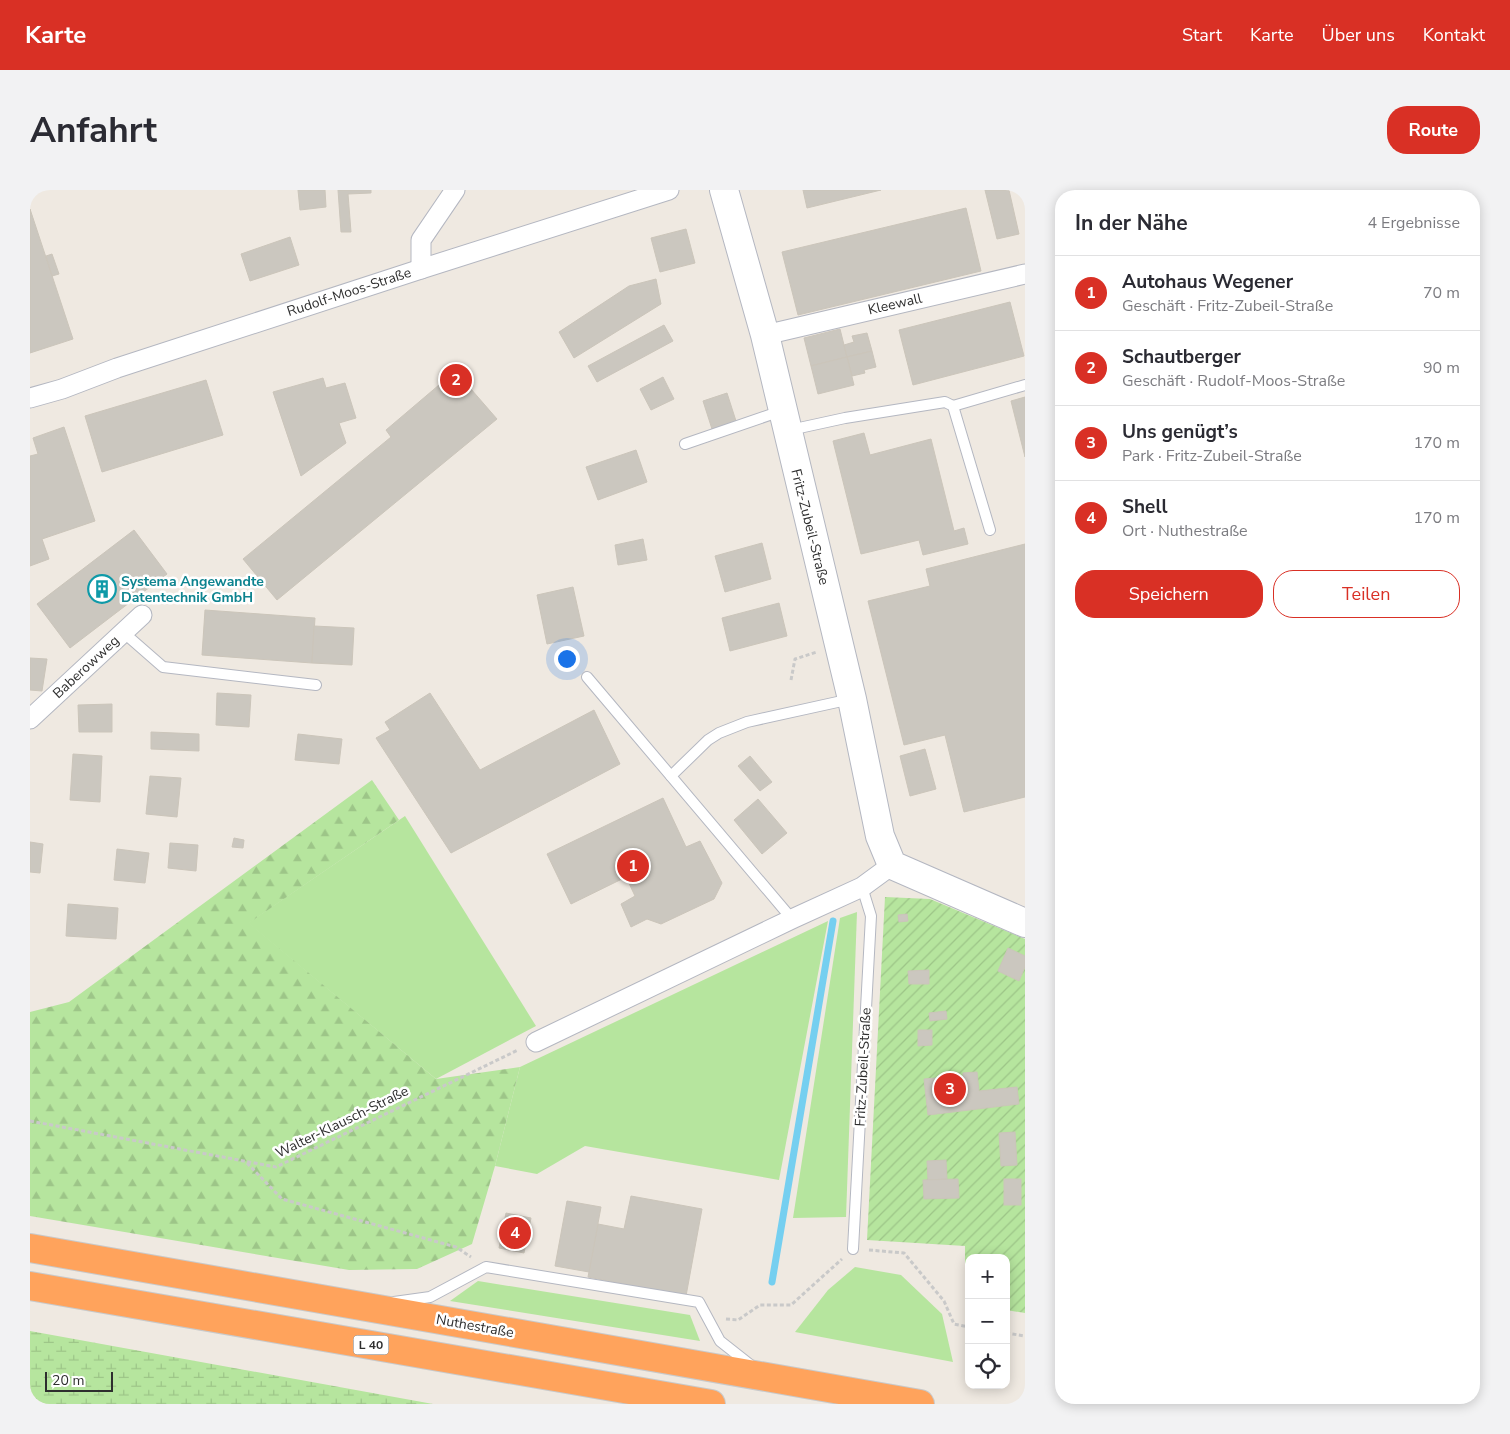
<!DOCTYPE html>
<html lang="de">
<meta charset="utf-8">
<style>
body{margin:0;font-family:"Nunito Sans",sans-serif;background:#f2f2f3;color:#2b2b33}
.controls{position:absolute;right:15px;bottom:15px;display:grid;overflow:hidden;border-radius:10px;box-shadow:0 2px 12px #0003}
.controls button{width:45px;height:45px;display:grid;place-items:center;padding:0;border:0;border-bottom:1px solid #e1e1e2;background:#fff;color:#2b2b33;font:25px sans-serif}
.scale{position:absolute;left:15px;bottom:12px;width:68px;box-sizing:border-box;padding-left:5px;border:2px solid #2e2e2e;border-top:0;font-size:14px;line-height:18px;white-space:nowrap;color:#2e2e2e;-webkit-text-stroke:4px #fff;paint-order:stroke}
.you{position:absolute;left:536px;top:468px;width:18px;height:18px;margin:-12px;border:4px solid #fff;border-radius:50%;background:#1a73e8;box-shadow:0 0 0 8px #1a73e833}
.badge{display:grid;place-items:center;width:32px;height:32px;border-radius:50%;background:#d93025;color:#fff;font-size:16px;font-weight:700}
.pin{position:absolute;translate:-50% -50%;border:2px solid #fff;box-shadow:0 1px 5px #0006}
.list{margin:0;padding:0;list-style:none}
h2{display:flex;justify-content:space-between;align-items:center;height:65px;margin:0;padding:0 20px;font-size:21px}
h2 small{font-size:16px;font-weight:400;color:#7c7c81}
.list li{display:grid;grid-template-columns:32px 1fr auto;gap:15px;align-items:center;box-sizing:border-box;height:75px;padding:0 20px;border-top:1px solid #e1e1e2}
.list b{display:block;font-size:19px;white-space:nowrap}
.list p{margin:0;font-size:16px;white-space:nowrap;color:#7c7c81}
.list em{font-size:16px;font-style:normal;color:#7c7c81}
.actions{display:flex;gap:10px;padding:15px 20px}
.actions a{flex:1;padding:11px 0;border:1px solid #d93025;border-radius:20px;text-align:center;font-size:18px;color:#d93025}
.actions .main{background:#d93025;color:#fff}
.icon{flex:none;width:28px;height:28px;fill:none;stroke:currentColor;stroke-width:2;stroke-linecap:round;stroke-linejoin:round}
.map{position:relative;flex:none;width:995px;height:1214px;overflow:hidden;border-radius:20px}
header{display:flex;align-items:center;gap:30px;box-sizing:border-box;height:70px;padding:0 25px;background:#d93025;color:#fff}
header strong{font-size:24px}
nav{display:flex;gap:28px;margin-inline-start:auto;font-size:18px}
.intro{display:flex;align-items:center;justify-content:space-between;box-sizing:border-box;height:120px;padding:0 30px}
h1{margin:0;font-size:35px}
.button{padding:12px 22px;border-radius:20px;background:#d93025;color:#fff;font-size:18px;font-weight:700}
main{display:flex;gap:30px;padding:0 30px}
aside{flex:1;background:#fff;border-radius:20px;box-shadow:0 2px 12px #0003}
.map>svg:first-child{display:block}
</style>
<header>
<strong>Karte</strong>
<nav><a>Start</a><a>Karte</a><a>Über uns</a><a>Kontakt</a></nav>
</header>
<div class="intro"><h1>Anfahrt</h1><a class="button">Route</a></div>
<main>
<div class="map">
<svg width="995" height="1214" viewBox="0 0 995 1214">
<defs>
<pattern id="forest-firs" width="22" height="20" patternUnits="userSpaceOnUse" patternTransform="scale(1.25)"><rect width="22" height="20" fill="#b6e59e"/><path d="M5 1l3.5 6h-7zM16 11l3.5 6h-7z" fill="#9dc588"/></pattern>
<pattern id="wetland-marsh" width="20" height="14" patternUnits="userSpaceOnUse" patternTransform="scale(1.25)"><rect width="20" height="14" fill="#b6e59e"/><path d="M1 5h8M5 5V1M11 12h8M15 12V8" fill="none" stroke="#9dc588"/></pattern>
<pattern id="garden-furrows" width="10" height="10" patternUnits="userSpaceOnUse" patternTransform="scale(1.25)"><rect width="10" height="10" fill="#b6e59e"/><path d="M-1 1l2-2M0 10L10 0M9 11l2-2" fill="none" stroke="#9dc588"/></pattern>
</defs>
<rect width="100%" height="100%" fill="#efe9e1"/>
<!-- grass -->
<g fill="#b6e59e">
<polygon points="375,626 506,836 406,889 218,733"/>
<polygon points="827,722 816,1027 763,1028 810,728"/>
<polygon points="798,731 749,990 555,956 507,984 465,976 490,877"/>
<polygon points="825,1077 871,1085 912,1124 923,1172 765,1142 798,1100"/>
<polygon points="448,1091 660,1125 670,1151 420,1111"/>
</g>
<!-- forest -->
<polygon fill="url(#forest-firs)" points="342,590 369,630 219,733 406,889 490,877 465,976 442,1054 387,1079 319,1080 0,1026 0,822 39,812"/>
<!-- wetland -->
<polygon fill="url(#wetland-marsh)" points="0,1141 403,1214 0,1214"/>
<!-- garden -->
<polygon fill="url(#garden-furrows)" points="855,707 900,709 995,749 995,1123 976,1120 976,1068 939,1068 939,1114 935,1114 935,1056 837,1050"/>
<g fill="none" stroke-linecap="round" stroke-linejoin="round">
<!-- stream -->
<polyline stroke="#75cff0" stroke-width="7" points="742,1092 803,731"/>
</g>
<!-- building -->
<g fill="#cbc7bf" stroke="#cbc5ba">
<polygon points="268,0 295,0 296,17 270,20"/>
<polygon points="308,0 341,0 341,3 318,4 321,42 311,42"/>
<polygon points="773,0 851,0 777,18"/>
<polygon points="955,0 979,0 989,44 967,49"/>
<polygon points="936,18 951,81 768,125 752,62"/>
<polygon points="0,19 43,149 0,163"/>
<polygon points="656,39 665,73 630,82 621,48"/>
<polygon points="260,47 269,75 220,91 211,64"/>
<polygon points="22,64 29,84 22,86 16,66"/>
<polygon points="626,89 631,114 544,168 529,142 599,96"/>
<polygon points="980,112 994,166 883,195 869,140"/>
<polygon points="634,135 643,151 567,192 558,176"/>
<polygon points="810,139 817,167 781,176 774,148"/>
<polygon points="837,143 842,161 817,167 814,155 824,152 822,146"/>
<polygon points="842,161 846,177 834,180 835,183 822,186 817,167"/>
<polygon points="817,167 824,195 788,204 781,176"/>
<polygon points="633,187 644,209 621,220 610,199"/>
<polygon points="293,188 296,198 315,193 326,228 309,233 316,253 271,286 243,202"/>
<polygon points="416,189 434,191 467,229 247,410 213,369 361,247 356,240"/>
<polygon points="176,190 193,245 72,282 55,226"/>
<polygon points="697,203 706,231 682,239 673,211"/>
<polygon points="995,207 995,267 981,211"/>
<polygon points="34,237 65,331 12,349 19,369 0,376 0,266 8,264 3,248"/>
<polygon points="834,243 840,265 901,249 924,341 934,338 938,354 893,365 889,350 831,364 803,251"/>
<polygon points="606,260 617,292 568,310 556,277"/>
<polygon points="104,340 137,384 40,458 7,414"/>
<polygon points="613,349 617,370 588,375 585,355"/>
<polygon points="732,353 741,389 695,402 685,366"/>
<polygon points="995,354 995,607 934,622 915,545 874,555 838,411 900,396 896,379"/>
<polygon points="543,397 554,446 517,454 507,405"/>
<polygon points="749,413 757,446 700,461 692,428"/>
<polygon points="175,420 285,428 282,473 172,465"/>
<polygon points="284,436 324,438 322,475 282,473"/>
<polygon points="0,468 17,469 12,501 0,500"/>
<polygon points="187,503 221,505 219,537 186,535"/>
<polygon points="400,503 450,580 564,520 590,574 421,663 346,548 360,540 355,532"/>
<polygon points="82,514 82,542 49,542 48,515"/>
<polygon points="121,542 169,544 169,561 121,559"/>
<polygon points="268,544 312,549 309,574 265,570"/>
<polygon points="895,559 906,599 880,606 870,566"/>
<polygon points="43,564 72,566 70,612 40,610"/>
<polygon points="720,566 742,592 730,601 708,576"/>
<polygon points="120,586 151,588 147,627 116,624"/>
<polygon points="633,608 656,657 670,651 692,693 684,709 631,734 617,729 601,737 591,714 605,706 596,687 541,714 517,664"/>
<polygon points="728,609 757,643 732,664 704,630"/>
<polygon points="204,648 214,650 213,658 202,657"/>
<polygon points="0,652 13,654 10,683 0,682"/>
<polygon points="140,653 168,655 166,681 138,678"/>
<polygon points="87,659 119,663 115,693 84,690"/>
<polygon points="38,714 88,718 86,749 36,746"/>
<polygon points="877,724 878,731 869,732 868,725"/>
<polygon points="978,758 995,766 995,777 989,791 968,781"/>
<polygon points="899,780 899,794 879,794 878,781"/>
<polygon points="916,821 917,829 900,831 899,823"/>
<polygon points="888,840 902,840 902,855 888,856"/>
<polygon points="947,882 949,901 987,897 989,914 898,925 894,889 906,888 907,893 933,890 933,883"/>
<polygon points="985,942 987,975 971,976 969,943"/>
<polygon points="916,970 917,989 898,990 897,971"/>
<polygon points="928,989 929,1008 894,1009 893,990"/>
<rect x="974" y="989" width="17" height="26"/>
<polygon points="601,1006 672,1019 656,1106 558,1087 568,1034 594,1039"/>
<polygon points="537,1011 571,1017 559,1082 525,1076"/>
<polygon points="476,1023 501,1028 494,1063 469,1058"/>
</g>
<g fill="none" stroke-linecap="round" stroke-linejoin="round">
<defs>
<g id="lane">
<polyline points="923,216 995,195"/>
<polyline points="760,240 815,228 915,212 923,216 960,340"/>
<polyline points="655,254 751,221"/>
<polyline points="93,442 133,477 286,495"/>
<polyline points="557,487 762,729"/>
<polyline points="641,586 678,550 689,543 717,532 821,509"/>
<polyline points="823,1059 841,726 832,697"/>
<polyline points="364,1112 400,1107 456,1077 669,1112 690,1151 723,1177"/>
</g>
<g id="street">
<polyline points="391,79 391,50 425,0"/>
<polyline points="735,145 995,84"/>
<polyline points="0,208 32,199 87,178 391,79 639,0"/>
<polyline points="0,529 112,425"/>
<polyline points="506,852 762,729 832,697 862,675"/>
</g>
<polyline id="secondary" points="694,0 735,145 822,509 850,646 862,675 995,733"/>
<g id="highway">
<polyline points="0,1058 890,1214"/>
<polyline points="0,1096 681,1214"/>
</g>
</defs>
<!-- lane casing -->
<use href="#lane" stroke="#b4b7c1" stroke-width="12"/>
<!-- street casing -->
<use href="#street" stroke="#b4b7c1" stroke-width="21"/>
<!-- secondary casing -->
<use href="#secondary" stroke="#b4b7c1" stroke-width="30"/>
<!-- highway casing -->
<use href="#highway" stroke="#c9c9c9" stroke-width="30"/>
<!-- path -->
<g stroke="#c9c9c9" stroke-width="3" stroke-dasharray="4 2.5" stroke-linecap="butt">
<polyline points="761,490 765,469 787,462"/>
<polyline points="0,931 246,977 488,860"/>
<polyline points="217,973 252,1009 426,1057 441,1067"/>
<polyline points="839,1060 874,1063 914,1111 924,1134 939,1137"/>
<polyline points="696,1129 708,1130 730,1115 761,1115 812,1069"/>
<polyline points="976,1143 995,1146"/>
</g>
<!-- lane -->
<use href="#lane" stroke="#fff" stroke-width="10"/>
<!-- street -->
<use href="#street" stroke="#fff" stroke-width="19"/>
<!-- secondary -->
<use href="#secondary" stroke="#fff" stroke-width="28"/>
<!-- highway -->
<use href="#highway" stroke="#ffa35c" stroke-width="28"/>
</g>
<!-- icons -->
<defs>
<symbol id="building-ring" viewBox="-11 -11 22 22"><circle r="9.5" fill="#fff" stroke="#0f9aa8" stroke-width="1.5"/><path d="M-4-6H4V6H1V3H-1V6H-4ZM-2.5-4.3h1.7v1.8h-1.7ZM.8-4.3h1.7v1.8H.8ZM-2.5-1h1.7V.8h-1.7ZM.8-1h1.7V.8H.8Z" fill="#0f9aa8"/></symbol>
</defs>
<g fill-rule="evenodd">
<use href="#building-ring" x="56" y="383" width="32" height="32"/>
</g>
<g text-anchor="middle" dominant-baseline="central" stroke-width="5" stroke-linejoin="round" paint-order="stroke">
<!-- shield labels -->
<rect fill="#fff" stroke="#6d6d6d" stroke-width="1" x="323.5" y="1145.5" width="35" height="19" rx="4"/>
<g font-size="12" font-weight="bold" fill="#2e2e2e">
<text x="341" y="1155">L 40</text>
</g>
<!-- street labels -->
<g font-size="14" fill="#2e2e2e" stroke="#fff">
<text transform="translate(319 102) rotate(-18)">Rudolf-Moos-Straße</text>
<text transform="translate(865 114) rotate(-13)">Kleewall</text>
<text transform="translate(780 337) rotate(76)">Fritz-Zubeil-Straße</text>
<text transform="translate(56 477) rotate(-43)">Baberowweg</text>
<text transform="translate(833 877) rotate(-87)">Fritz-Zubeil-Straße</text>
<text transform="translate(312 932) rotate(-26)">Walter-Klausch-Straße</text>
<text transform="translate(445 1136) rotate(10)">Nuthestraße</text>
</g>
<!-- culture labels -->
<g font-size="14" font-weight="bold" fill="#0d838f" stroke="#fff" text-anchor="start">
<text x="91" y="391">Systema Angewandte<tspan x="91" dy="16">Datentechnik GmbH</tspan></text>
</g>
</g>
</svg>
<div class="controls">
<button>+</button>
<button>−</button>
<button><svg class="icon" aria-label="locate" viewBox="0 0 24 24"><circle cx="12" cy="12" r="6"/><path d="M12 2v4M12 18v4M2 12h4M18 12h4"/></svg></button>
</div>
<div class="scale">20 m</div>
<div class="you"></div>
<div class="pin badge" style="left:603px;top:676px">1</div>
<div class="pin badge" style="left:426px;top:190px">2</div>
<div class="pin badge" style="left:920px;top:899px">3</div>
<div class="pin badge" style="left:485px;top:1043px">4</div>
</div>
<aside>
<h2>In der Nähe<small>4 Ergebnisse</small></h2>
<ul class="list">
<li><span class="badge">1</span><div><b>Autohaus Wegener</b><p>Geschäft · Fritz-Zubeil-Straße</p></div><em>70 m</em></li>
<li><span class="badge">2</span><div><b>Schautberger</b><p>Geschäft · Rudolf-Moos-Straße</p></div><em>90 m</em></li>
<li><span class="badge">3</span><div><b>Uns genügt’s</b><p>Park · Fritz-Zubeil-Straße</p></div><em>170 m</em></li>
<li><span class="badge">4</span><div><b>Shell</b><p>Ort · Nuthestraße</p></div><em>170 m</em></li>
</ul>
<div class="actions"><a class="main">Speichern</a><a>Teilen</a></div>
</aside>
</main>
